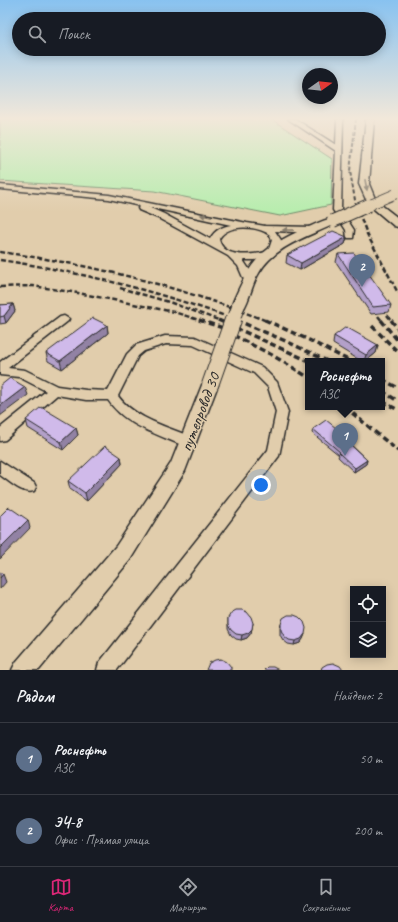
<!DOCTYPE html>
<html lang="ru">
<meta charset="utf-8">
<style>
body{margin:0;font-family:Caveat,sans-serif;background:#242831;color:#f1f3f6}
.controls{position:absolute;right:12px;bottom:12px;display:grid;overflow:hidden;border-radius:0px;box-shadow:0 2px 10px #0003}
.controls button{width:36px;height:36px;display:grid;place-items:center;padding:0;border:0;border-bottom:1px solid #363941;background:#171b24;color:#f1f3f6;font:20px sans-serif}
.compass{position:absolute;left:302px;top:68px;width:36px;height:36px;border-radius:50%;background:#171b24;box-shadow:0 2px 10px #0003;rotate:75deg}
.you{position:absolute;left:261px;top:485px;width:14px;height:14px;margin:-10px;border:3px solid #fff;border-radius:50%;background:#1a73e8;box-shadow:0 0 0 6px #1a73e833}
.badge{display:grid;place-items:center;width:26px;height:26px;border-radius:50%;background:#db2777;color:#fff;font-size:13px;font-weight:700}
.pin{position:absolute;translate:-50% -33px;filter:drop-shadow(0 1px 2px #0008)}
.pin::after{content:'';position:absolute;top:21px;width:14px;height:12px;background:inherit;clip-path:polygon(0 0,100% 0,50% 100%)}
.popup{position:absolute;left:305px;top:358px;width:80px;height:52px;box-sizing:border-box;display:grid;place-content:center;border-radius:0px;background:#171b24;filter:drop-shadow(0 1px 3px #0005);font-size:13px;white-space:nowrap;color:#9ea1a6}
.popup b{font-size:15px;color:#f1f3f6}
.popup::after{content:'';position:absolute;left:50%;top:100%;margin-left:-8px;border:8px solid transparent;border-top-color:#171b24}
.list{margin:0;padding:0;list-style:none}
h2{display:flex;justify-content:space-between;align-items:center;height:52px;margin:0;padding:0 16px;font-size:17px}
h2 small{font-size:13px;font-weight:400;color:#9ea1a6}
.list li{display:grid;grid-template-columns:26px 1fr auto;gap:12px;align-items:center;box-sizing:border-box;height:72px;padding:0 16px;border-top:1px solid #363941}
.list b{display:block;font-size:15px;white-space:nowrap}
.list p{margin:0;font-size:13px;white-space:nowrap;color:#9ea1a6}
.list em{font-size:13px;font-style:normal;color:#9ea1a6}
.icon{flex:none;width:22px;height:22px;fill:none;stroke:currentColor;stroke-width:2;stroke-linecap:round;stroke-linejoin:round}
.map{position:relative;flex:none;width:398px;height:670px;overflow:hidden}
.search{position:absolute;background:#171b24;box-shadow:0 2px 10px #0003;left:12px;right:12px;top:12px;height:44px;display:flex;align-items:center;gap:10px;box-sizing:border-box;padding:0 14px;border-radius:22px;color:#9ea1a6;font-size:15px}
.sheet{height:196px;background:#171b24}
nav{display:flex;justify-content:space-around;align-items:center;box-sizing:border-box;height:56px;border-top:1px solid #363941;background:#171b24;font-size:11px;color:#9ea1a6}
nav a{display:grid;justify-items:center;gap:2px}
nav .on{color:#db2777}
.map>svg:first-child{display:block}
</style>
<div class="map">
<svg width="398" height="670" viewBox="0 0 398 670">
<rect width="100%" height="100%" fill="#e1cdac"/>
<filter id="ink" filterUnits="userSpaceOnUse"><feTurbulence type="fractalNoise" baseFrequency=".025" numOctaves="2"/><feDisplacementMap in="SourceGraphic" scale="8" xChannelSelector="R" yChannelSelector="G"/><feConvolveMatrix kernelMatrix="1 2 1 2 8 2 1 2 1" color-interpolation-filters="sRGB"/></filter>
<g filter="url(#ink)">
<!-- green -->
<polygon fill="#b7edae" stroke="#718c6c" points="0,119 271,119 332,159 331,205 280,216 154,191 0,181"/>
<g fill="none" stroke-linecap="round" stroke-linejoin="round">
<defs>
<g id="minor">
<polygon points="288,119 295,119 336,145 337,119 343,119 341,210 354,230 353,238 347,238 346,230 333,210 336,151"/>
<path d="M 0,185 L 109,195 L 247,223 L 265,226 L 313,227 L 317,230 L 313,233 L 275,231 L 281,240 L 279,249 L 274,252 L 269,249 L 272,240 L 270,235 C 258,226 228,223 219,239 C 223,260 256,255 270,251 L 275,254 L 273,256 L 255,260 L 243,260 L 249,269 L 253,280 L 248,283 L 245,282 L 238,266 L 228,256 L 158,218 L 139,210 L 138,208 L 140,206 L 109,199 L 0,189 ZM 148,207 L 231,225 C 221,227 215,230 210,239 L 164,214 Z"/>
<path d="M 64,316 L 69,319 L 68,321 L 8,368 L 25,370 L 57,386 L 86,390 L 108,391 L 127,354 L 136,345 L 165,336 L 195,337 L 262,367 L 277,382 L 288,412 L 279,456 L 117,670 L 97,670 L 99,663 L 268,450 L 276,412 L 268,387 L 254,373 L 193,345 L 166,344 L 144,351 L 138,356 L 118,396 C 135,419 168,427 194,438 L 196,442 L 194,446 L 189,447 L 184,446 C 158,434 125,426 108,400 L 86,400 L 57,395 L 5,440 L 0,441 L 0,428 L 46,391 L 19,377 L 0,375 L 0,362 L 60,317 Z"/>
<path d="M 0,461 L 34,483 L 36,487 L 34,491 C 23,495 9,481 0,475 Z"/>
</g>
<g id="major">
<polygon points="366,119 374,119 369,184 376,201 398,218 398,227 394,226 368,204 359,184"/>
<path d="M 333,218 L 337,219 L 338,221 L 337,223 C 310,236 275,245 259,273 C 252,284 250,299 243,310 L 233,310 L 231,307 C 249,263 260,248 304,229 C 314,225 323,220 333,218 Z"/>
<polygon points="210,379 215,381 218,385 185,471 130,560 39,670 12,670 16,662 116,546 171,463 202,385 205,381"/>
</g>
</defs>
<!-- minor casing -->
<use href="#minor" stroke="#2b2b2b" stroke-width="3"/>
<!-- major casing -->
<use href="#major" stroke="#2b2b2b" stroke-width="3"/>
<!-- minor -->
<use href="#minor" fill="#e1cdac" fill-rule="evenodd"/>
<!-- major -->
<use href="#major" fill="#e1cdac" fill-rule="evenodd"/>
<!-- rail-far2 -->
<polyline stroke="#2b2b2b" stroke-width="2" stroke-dasharray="4 2" stroke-linecap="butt" points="356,119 350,171 356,206"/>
<!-- rail-far1 -->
<g stroke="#2b2b2b" stroke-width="2.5" stroke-dasharray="5 2.5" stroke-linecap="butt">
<polyline points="356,205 367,234 398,293"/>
<path d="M 0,252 C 96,265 177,286 267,321"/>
<path d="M 0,260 C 82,272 161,292 239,321"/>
<polyline points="0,287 33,286 78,293 174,312 202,321"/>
<polyline points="120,288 169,302 221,321"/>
<polyline points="387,315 392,321"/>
<polyline points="378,316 382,321"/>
</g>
<!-- rail -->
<g stroke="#2b2b2b" stroke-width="3.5" stroke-dasharray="6 3.5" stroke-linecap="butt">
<polyline points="199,320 232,331"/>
<polyline points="218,320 309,361"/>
<polyline points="236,320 288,342 327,361"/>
<polyline points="265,320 309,340 350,361"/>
<polyline points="381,320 398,341"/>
<polyline points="391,320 398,329"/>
<polyline points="372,326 398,352"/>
<polyline points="225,331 272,355 308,377"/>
<polyline points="382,379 398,388"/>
<polyline points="382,391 398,401"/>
<polyline points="382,401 398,410"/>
<polyline points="345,407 398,451"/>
</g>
<defs>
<polyline id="major-bridge-far2" points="367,206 395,194"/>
<g id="major-bridge-far1">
<polyline points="333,221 369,205"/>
<polyline points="233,321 238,307"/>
</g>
<polyline id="major-bridge" points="210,385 233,320"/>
</defs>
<!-- major-bridge-far2 casing -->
<use href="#major-bridge-far2" stroke="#2b2b2b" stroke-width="11" stroke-linecap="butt"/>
<!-- major-bridge-far1 casing -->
<use href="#major-bridge-far1" stroke="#2b2b2b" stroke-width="14" stroke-linecap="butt"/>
<!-- major-bridge casing -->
<use href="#major-bridge" stroke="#2b2b2b" stroke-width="18" stroke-linecap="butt"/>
<!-- major-bridge-far2 -->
<use href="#major-bridge-far2" stroke="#e1cdac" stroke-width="9"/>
<!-- major-bridge-far1 -->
<use href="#major-bridge-far1" stroke="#e1cdac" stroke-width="12"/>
<!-- major-bridge -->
<use href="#major-bridge" stroke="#e1cdac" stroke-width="16"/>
</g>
<!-- wall -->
<g fill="#b3a0c9" stroke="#2b2b2b">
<polygon points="347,237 345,244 300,270 286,263 287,255"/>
<polygon points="338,254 391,305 389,312 371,314 336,262"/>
<polygon points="13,304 15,311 6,323 0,324 0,305"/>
<polygon points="107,325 108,333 62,369 48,361 46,353"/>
<polygon points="334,336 378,345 376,353 366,361 361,361 333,344"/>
<polygon points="26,420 76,428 78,435 63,450 28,428"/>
<polygon points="313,429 345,439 367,460 366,464 354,472 338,457 339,455 312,433"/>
<polygon points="121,457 122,464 87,501 70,489 68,481"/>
<polygon points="228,618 253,623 251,633 247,638 241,640 236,639 231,635 228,629"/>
<polygon points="281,624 305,634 303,639 300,643 294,645 288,644 283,640 280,635 280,628"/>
</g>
<!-- shaded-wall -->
<g fill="#9282a4" stroke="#2b2b2b">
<polygon points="347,237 345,244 300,270 301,263"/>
<polygon points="13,304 15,311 6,323 4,316"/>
<polygon points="107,325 108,333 62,369 60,361"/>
<polygon points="378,345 376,353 366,361 364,361 366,355"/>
<polygon points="25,387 28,395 0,416 0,406"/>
<polygon points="76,428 78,435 63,450 61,442"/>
<polygon points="121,457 122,464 87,501 85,493"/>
<polygon points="367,460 366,464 354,472 355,468"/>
<polygon points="28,520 30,528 0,559 0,548"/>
<polygon points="3,574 6,582 0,589 0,578"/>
<polygon points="253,623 251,633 247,638 241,640 242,635"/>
<polygon points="305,634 303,639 300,643 294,645 295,641"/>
</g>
<!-- building -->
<g fill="#d0baea" stroke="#2b2b2b">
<polygon points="333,231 347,237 301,263 287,255"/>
<polygon points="354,253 391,305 373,307 338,254"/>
<polygon points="13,304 4,316 0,317 0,305"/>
<polygon points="93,318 107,325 60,361 46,353"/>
<polygon points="346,327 378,345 366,355 334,336"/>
<polygon points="10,378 25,387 0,406 0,386"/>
<polygon points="41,407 76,428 61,442 26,420"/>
<polygon points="326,420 346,436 343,438 367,460 355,468 339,453 340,452 313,429"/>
<polygon points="105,446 121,457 85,493 68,481"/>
<polygon points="9,507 28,520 0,548 0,516"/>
<polygon points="0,572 3,574 0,578"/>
<polygon points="236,610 242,610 247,612 251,617 253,623 252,629 248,633 242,635 236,634 231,630 228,625 228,618 231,613"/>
<polygon points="288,615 294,615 299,617 304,622 306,628 305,634 301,639 295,641 289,640 284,636 281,630 281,624 283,618"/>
<polygon points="221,659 227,662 231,667 231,670 206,670 209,663 215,660"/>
<polygon points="333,663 340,666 343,670 321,670 322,667 327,664"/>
<polygon points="267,667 273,667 279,670 264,670"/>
</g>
<!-- one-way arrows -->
<defs><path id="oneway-solid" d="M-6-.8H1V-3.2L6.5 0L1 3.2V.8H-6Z"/></defs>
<g fill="#867c6c">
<use href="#oneway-solid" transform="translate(366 185) rotate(79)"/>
<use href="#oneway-solid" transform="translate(206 216) rotate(-169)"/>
<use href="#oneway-solid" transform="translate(288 230) rotate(-179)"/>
</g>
</g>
<!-- sky -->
<linearGradient id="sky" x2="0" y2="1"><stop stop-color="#88c2f0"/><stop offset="0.56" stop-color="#f2e8da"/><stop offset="1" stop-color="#f2e8da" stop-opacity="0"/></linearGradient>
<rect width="398" height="212" fill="url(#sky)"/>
<g text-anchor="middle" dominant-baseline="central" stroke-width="3" stroke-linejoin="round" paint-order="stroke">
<!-- street labels -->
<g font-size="17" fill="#2b2b2b" stroke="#e1cdac">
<text transform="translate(200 412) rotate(-69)">путепровод 30</text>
</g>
</g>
</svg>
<div class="controls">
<button><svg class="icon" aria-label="locate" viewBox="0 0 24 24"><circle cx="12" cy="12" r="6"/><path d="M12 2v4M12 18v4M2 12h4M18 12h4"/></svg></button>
<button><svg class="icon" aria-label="layers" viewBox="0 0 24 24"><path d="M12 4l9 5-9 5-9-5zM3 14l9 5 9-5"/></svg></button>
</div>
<svg class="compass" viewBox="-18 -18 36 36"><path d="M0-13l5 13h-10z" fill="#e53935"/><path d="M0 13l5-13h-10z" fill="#9ea1a6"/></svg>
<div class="you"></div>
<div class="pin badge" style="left:345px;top:456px;background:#5c6f8a">1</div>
<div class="popup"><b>Роснефть</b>АЗС</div>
<div class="pin badge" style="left:362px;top:287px;background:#5c6f8a">2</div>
<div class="search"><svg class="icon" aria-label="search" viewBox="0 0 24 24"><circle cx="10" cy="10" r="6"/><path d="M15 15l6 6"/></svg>Поиск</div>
</div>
<section class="sheet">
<h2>Рядом<small>Найдено: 2</small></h2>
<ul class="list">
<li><span class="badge" style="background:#5c6f8a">1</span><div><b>Роснефть</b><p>АЗС</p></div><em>50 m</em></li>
<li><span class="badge" style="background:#5c6f8a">2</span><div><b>ЭЧ-8</b><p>Офис · Прямая улица</p></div><em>200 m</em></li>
</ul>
</section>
<nav>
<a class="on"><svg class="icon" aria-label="map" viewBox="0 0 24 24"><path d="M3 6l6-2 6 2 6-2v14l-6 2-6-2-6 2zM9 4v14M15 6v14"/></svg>Карта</a>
<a><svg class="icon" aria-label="directions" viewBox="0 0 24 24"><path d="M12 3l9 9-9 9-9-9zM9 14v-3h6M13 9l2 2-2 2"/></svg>Маршрут</a>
<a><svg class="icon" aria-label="saved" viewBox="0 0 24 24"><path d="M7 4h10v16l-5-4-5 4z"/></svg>Сохранённые</a>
</nav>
